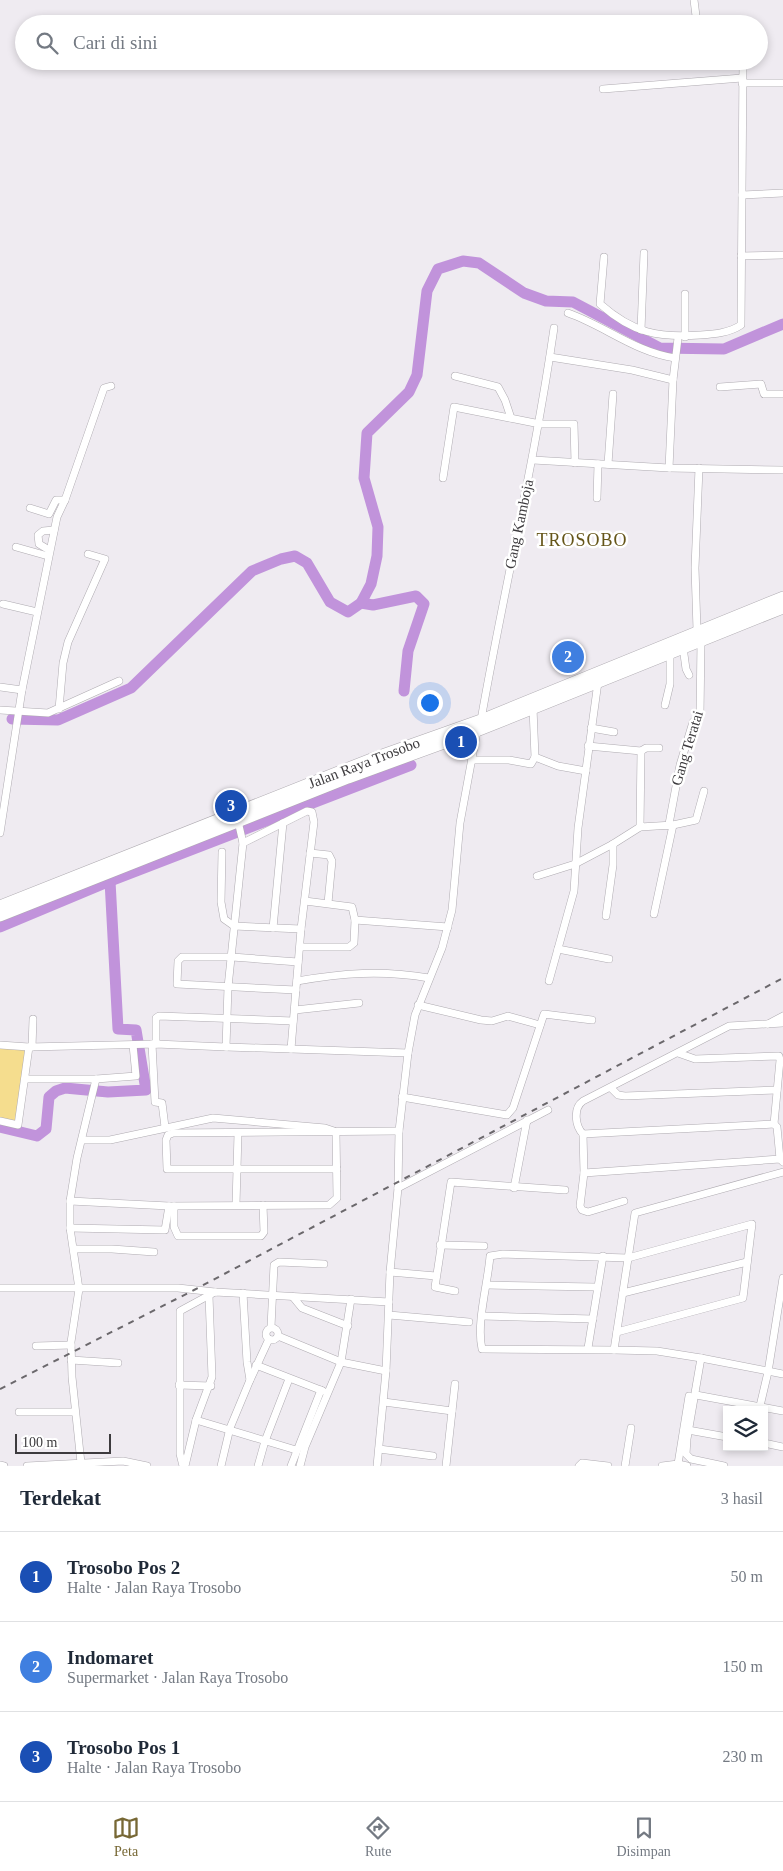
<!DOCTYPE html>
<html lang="id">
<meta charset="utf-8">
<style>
body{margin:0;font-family:"Times New Roman",serif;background:#f6f6f7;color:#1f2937}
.controls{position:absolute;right:15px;bottom:15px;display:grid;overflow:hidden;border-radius:0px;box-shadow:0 2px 8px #0003}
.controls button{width:45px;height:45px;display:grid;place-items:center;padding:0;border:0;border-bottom:1px solid #e0e1e3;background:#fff;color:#1f2937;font:25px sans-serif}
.scale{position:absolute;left:15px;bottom:12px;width:96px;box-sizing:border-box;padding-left:5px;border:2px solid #3d3b3e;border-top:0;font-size:14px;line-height:18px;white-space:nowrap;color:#3d3b3e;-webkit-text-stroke:4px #fff;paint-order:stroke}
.you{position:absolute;left:429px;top:702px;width:18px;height:18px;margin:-12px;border:4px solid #fff;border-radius:50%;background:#1a73e8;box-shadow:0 0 0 8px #1a73e833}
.badge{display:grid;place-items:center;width:32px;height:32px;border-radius:50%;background:#776835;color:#fff;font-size:16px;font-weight:700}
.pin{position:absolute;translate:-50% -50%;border:2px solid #fff;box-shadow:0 1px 5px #0006}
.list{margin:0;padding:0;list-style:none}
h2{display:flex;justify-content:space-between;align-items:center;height:65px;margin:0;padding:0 20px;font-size:21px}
h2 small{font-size:16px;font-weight:400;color:#747a83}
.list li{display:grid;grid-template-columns:32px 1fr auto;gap:15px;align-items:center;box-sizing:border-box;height:90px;padding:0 20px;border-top:1px solid #e0e1e3}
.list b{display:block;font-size:19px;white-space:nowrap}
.list p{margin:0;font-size:16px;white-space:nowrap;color:#747a83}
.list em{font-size:16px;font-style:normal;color:#747a83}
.icon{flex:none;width:28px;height:28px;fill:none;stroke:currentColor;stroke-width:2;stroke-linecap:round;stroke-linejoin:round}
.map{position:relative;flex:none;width:783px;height:1466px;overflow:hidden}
.search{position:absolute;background:#fff;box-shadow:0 2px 8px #0003;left:15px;right:15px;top:15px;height:55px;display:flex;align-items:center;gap:12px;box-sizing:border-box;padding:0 18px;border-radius:28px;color:#747a83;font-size:19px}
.sheet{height:335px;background:#fff}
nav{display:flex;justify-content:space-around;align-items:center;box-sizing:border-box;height:70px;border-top:1px solid #e0e1e3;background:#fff;font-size:14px;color:#747a83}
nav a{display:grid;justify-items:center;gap:2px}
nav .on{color:#776835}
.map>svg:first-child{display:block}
</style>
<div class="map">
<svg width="783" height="1466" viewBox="0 0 783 1466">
<rect width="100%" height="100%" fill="#efebf1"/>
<!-- green -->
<polygon fill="#f5dd8e" points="0,1046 27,1048 17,1125 0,1121"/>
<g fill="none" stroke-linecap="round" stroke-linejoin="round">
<!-- river -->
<g stroke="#c193db" stroke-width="11">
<polyline points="361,603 373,605 416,596 424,604 408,651 404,691"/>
<polyline points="12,719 58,720 131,688 252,571 281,559 295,556 307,563 330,602 348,612 361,603 371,584 377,556 378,527 364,478 367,433 409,392 417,375 427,291 438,269 463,261 479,263 524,293 546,301 573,302 660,348 724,349 783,324"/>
<polyline points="0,927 110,881 411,765"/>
<polyline points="0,1127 37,1136 46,1129 49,1097 56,1091 65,1088 108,1092 146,1090 136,1030 118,1029 110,881"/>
</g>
<defs>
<g id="minor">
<polyline points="694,0 697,24"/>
<polyline points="742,83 783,83"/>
<polyline points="603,89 742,78"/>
<polyline points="742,195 783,193"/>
<polyline points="741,256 783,255"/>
<path d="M 604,257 L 600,304 C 633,333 658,338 700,335 C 714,334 729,333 741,325 L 743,61"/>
<path d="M 568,313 C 605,326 635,352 675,358"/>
<polyline points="641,330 644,253"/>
<polyline points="685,337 685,294"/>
<polyline points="550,357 632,370 673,380"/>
<polyline points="455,376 498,387 505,400 511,418"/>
<polyline points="720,387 761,384 764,394 783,394"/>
<polyline points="533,460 669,468 783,470"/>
<polyline points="608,464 613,394"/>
<polyline points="669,468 673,380 678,338"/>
<polyline points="443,478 454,407 540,424 574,424 575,463"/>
<polyline points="597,498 598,464"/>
<polyline points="30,508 49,514 56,500 65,500"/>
<polyline points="16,547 48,556"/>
<polyline points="49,550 39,544 38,535 43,531 54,530"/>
<polyline points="3,604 37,612"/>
<polyline points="697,630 695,568 699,468"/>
<polyline points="683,647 686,669 689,675"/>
<polyline points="0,687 22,690"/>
<polyline points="665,705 670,684 670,654"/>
<polyline points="533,708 535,757 558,766 586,771"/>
<polyline points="59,709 63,663 68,642 105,559 88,554"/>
<polyline points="0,710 48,713 119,681"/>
<path d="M 481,720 C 504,589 535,460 554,328"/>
<polyline points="591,728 614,732"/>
<polyline points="588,746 641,751 640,827 673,825 654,914"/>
<polyline points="641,751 646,748 659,748"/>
<polyline points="472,760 509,760 531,764 535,757"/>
<polyline points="669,824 680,765 693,722 700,715 701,641"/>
<polyline points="673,825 696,820 704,791"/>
<polyline points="0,833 22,690 57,517 65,500 104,388 111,386"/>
<polyline points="222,852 221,902 224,919 234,926 301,929"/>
<polyline points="310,853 329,855 332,861 328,903"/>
<polyline points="537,876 575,864 613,844 640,827"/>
<polyline points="606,916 613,865 613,844"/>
<polyline points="355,920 448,927"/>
<polyline points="273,928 283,823"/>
<polyline points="300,947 349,947 354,943 355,920 352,907 305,901"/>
<polyline points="558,949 609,959"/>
<path d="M 297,981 C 343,973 382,970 429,978"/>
<polyline points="549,981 574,891 578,828 598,682"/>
<polyline points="296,990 177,984 178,961 182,957 232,957 298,962"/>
<polyline points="418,1005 481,1020 492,1021 508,1016 540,1025"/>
<polyline points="295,1010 359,1003"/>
<polyline points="768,1024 783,1016"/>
<polyline points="152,1044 155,1102 162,1103 165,1127"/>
<polyline points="156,1044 156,1018 159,1016 293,1021"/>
<polyline points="0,1045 29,1047 156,1044 226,1047 228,987 243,843 238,821"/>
<polyline points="32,1047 33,1019"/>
<polyline points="226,1047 291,1049 301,929 314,822 312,812 307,811 243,843"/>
<polyline points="291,1049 408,1053"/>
<path d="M 678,1053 L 695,1059 L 779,1056 L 780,1060 L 774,1124 L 583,1134 C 575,1126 573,1108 583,1101 L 729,1026 L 783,1023"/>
<polyline points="25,1079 96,1079 136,1076 133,1045"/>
<polyline points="611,1088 618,1095 625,1096 777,1090"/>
<polyline points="402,1097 507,1115 513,1108 544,1014 592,1020"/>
<polyline points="0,1121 18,1125 29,1047"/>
<polyline points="774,1124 777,1127 780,1159"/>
<polyline points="583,1134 584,1173 580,1206 582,1210 588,1212 624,1201"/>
<polyline points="82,1140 110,1140 213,1118 325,1128 334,1131"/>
<polyline points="337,1169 167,1169 166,1140 168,1135 173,1133 399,1131"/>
<polyline points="584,1173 780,1159 783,1162"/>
<polyline points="398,1188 548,1110"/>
<polyline points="514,1188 527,1120"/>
<polyline points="70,1201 169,1206 329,1205 337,1198 336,1133"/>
<polyline points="236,1205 238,1133"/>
<polyline points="174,1206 174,1227 178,1236 261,1236 264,1232 263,1205"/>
<polyline points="70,1228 165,1230 169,1206"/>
<polyline points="440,1245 484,1246"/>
<polyline points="75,1249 112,1249 154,1252"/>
<polyline points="390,1272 436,1276"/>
<polyline points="487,1285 596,1287"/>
<polyline points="0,1288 178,1288 215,1292"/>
<polyline points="455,1291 435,1287 451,1182 565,1190"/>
<polyline points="623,1293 747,1262"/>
<polyline points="293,1297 302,1308 348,1326"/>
<polyline points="389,1315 469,1322"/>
<polyline points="482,1316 593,1319"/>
<polyline points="271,1327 274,1265 279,1262 324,1264"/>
<circle cx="272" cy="1334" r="6"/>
<polyline points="278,1336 341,1362 386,1371"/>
<polyline points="36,1346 71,1345"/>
<polyline points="588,1348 603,1256"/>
<path d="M 614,1350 L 482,1349 C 476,1323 488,1283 490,1256 L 503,1254 L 628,1258 L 752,1224 L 743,1298 L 617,1332"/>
<polyline points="701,1358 657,1351 614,1350 635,1213 783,1172"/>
<polyline points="71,1360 118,1363"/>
<polyline points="256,1365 323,1391"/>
<polyline points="250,1380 269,1339"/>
<polyline points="179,1385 211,1386"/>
<polyline points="696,1395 783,1411"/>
<polyline points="384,1402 452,1411"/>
<polyline points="760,1406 768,1372 783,1278"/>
<polyline points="19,1412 75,1412"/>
<polyline points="196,1420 296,1450"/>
<polyline points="688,1430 727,1437"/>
<polyline points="764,1443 783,1447"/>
<polyline points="379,1449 433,1456"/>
<polyline points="81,1463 72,1377 71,1342 79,1289 70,1228 70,1201 77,1158 96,1079"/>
<polyline points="678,1464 689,1396"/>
<polyline points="0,1465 4,1466"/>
<polyline points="27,1466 123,1461 147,1466"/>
<polyline points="183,1466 180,1454 180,1311 215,1292 389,1302"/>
<polyline points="185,1466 196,1420 212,1377 209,1296"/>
<polyline points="221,1466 230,1428 250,1380 247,1362 243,1293"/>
<polyline points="258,1466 265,1441 289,1379"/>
<polyline points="291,1466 321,1390"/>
<polyline points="300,1466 305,1447 341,1362 351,1299"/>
<polyline points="377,1466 386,1371 390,1272 398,1188 399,1131 408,1053 415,1015 442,948 452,910 460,823 477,731"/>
<polyline points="446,1466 455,1384"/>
<polyline points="579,1466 582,1463 608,1466"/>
<polyline points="625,1466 631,1428"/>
<polyline points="662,1466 678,1464 687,1466"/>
<polyline points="724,1466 691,1459 686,1454 687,1439 701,1358 783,1374"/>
</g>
<g id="trunk">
<polyline points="0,906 371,759 481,720 783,597"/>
<polyline points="0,916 348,778 477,731 783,608"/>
</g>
</defs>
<!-- minor casing -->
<use href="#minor" stroke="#afabb1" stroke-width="8"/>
<!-- trunk casing -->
<use href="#trunk" stroke="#afabb1" stroke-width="12"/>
<!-- minor -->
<use href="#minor" stroke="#fff" stroke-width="7"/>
<!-- trunk -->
<use href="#trunk" stroke="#fff" stroke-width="11"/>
<!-- rail -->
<polyline stroke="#6b686c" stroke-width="2" stroke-dasharray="6 6" stroke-linecap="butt" points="0,1389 194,1290 783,978"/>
</g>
<g text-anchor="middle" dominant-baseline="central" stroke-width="5" stroke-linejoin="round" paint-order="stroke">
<!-- street labels -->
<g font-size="15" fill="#3d3b3e" stroke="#fff">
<text transform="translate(519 524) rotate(-78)">Gang Kamboja</text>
<text transform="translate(687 748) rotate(-73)">Gang Teratai</text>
<text transform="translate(364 763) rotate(-21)">Jalan Raya Trosobo</text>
</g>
<!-- quarter labels -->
<g font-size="18" letter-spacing="1" fill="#655519" stroke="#fff">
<text x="582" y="540">TROSOBO</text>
</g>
</g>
</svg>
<div class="controls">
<button><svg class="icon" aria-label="layers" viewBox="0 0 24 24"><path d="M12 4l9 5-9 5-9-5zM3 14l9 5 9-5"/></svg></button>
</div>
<div class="scale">100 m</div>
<div class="you"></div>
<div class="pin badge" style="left:461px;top:742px;background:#1a4fb4">1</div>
<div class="pin badge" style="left:568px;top:657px;background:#3f7fe0">2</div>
<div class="pin badge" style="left:231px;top:806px;background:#1a4fb4">3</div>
<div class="search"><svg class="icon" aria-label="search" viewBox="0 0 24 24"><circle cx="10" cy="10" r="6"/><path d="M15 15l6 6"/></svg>Cari di sini</div>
</div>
<section class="sheet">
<h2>Terdekat<small>3 hasil</small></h2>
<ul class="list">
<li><span class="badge" style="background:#1a4fb4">1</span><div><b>Trosobo Pos 2</b><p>Halte · Jalan Raya Trosobo</p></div><em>50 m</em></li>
<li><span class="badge" style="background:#3f7fe0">2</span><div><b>Indomaret</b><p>Supermarket · Jalan Raya Trosobo</p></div><em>150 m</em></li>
<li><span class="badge" style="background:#1a4fb4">3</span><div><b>Trosobo Pos 1</b><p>Halte · Jalan Raya Trosobo</p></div><em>230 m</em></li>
</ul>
</section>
<nav>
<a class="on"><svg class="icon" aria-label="map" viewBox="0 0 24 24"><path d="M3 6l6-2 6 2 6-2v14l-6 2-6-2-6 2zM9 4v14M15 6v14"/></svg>Peta</a>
<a><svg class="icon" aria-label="directions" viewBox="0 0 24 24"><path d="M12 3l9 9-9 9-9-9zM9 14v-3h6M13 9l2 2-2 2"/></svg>Rute</a>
<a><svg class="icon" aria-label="saved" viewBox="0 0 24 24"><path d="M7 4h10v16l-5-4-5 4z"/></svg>Disimpan</a>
</nav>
